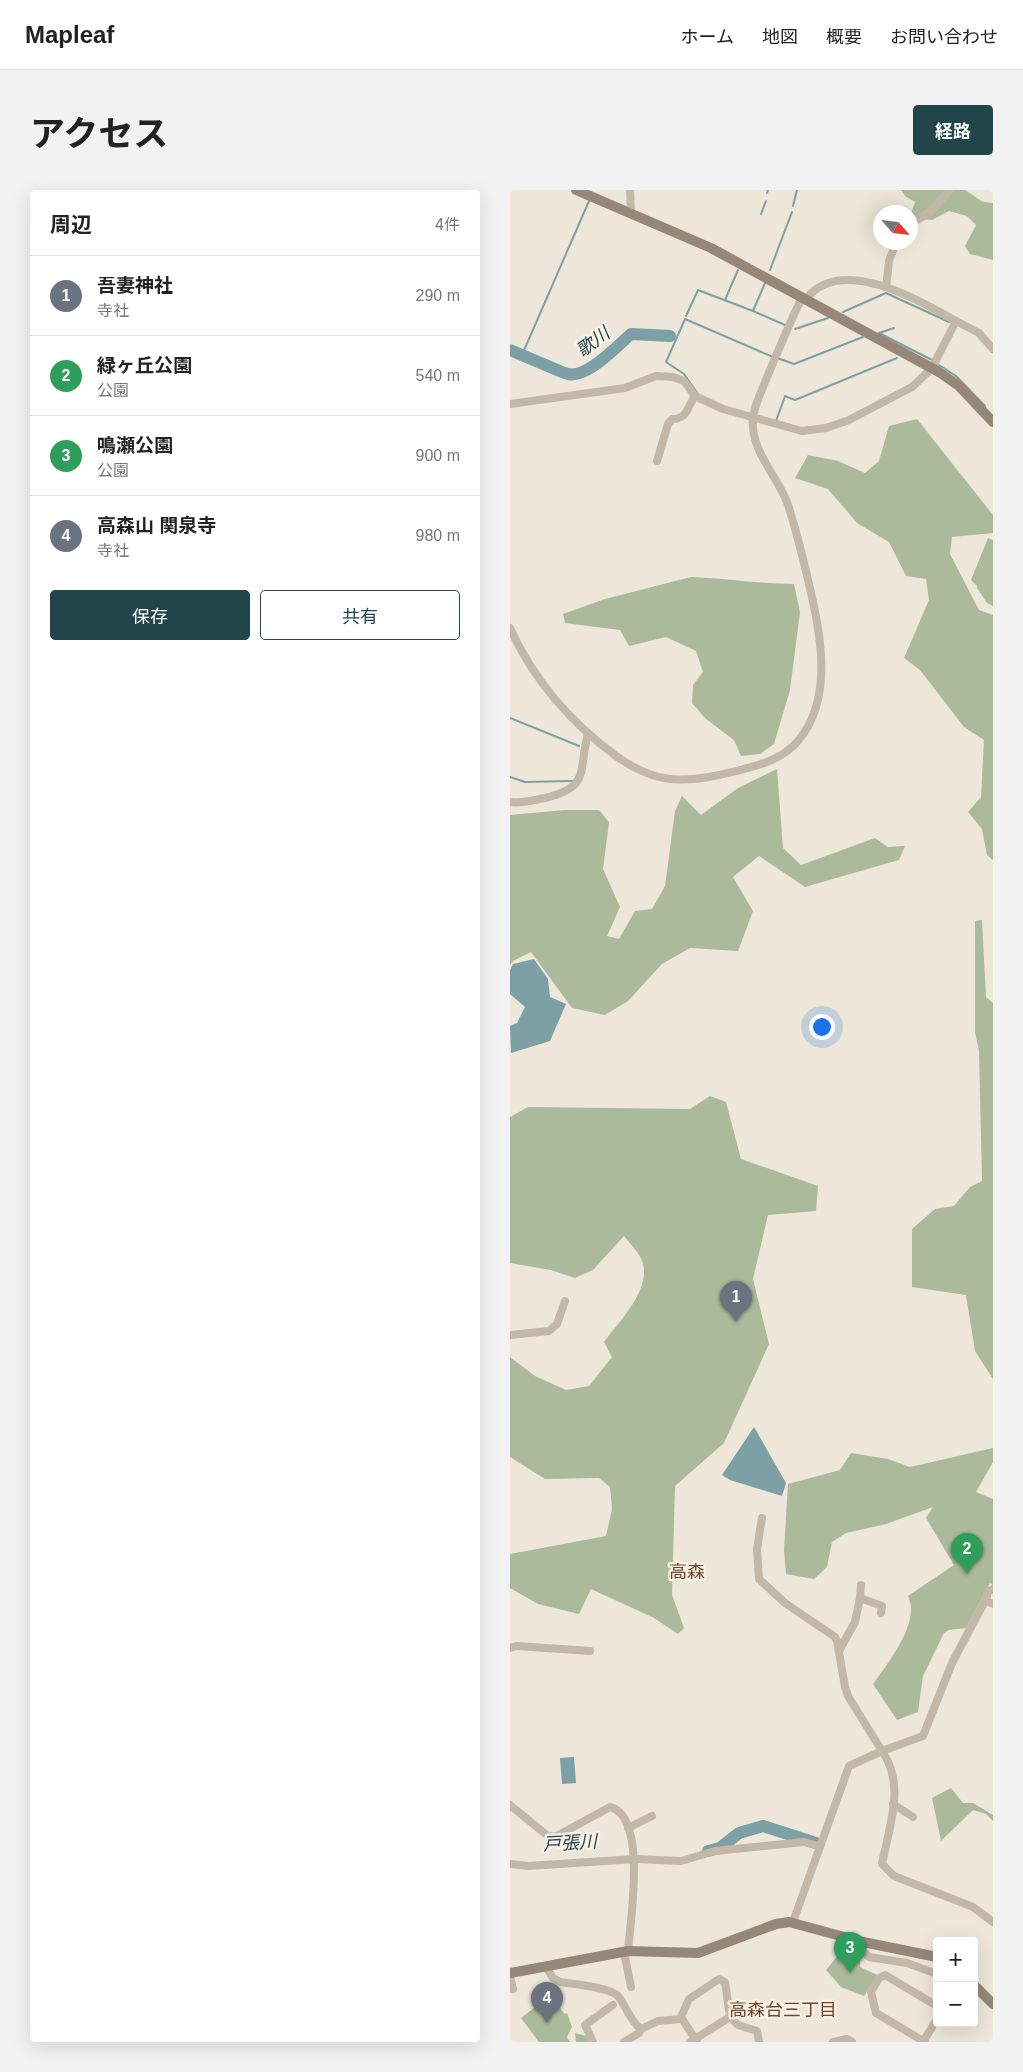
<!DOCTYPE html>
<html lang="ja">
<meta charset="utf-8">
<style>
body{margin:0;font-family:Helvetica,"Noto Sans JP",sans-serif;background:#f2f2f2;color:#222}
.controls{position:absolute;right:15px;bottom:15px;display:grid;overflow:hidden;border-radius:5px;box-shadow:0 5px 20px #0002}
.controls button{width:45px;height:45px;display:grid;place-items:center;padding:0;border:0;border-bottom:1px solid #e0e0e0;background:#fff;color:#222;font:25px sans-serif}
.compass{position:absolute;left:363px;top:15px;width:45px;height:45px;border-radius:50%;background:#fff;box-shadow:0 5px 20px #0002;rotate:117deg}
.you{position:absolute;left:311px;top:836px;width:18px;height:18px;margin:-12px;border:4px solid #fff;border-radius:50%;background:#1a73e8;box-shadow:0 0 0 8px #1a73e833}
.badge{display:grid;place-items:center;width:32px;height:32px;border-radius:50%;background:#22454c;color:#fff;font-size:16px;font-weight:700}
.pin{position:absolute;translate:-50% -41px;filter:drop-shadow(0 1px 2px #0008)}
.pin::after{content:'';position:absolute;top:26px;width:18px;height:15px;background:inherit;clip-path:polygon(0 0,100% 0,50% 100%)}
.list{margin:0;padding:0;list-style:none}
h2{display:flex;justify-content:space-between;align-items:center;height:65px;margin:0;padding:0 20px;font-size:21px}
h2 small{font-size:16px;font-weight:400;color:#767676}
.list li{display:grid;grid-template-columns:32px 1fr auto;gap:15px;align-items:center;box-sizing:border-box;height:80px;padding:0 20px;border-top:1px solid #e0e0e0}
.list b{display:block;font-size:19px;white-space:nowrap}
.list p{margin:0;font-size:16px;white-space:nowrap;color:#767676}
.list em{font-size:16px;font-style:normal;color:#767676}
.actions{display:flex;gap:10px;padding:15px 20px}
.actions a{flex:1;padding:11px 0;border:1px solid #22454c;border-radius:5px;text-align:center;font-size:18px;color:#22454c}
.actions .main{background:#22454c;color:#fff}
.map{position:relative;flex:none;width:483px;height:1852px;overflow:hidden;border-radius:5px}
header{display:flex;align-items:center;gap:30px;box-sizing:border-box;height:70px;padding:0 25px;background:#fff;border-bottom:1px solid #e0e0e0}
header strong{font-size:24px}
nav{display:flex;gap:28px;margin-inline-start:auto;font-size:18px}
.intro{display:flex;align-items:center;justify-content:space-between;box-sizing:border-box;height:120px;padding:0 30px}
h1{margin:0;font-size:35px}
.button{padding:12px 22px;border-radius:5px;background:#22454c;color:#fff;font-size:18px;font-weight:700}
main{display:flex;gap:30px;padding:0 30px}
aside{flex:1;background:#fff;border-radius:5px;box-shadow:0 5px 20px #0002}
.map>svg:first-child{display:block}
</style>
<header>
<strong>Mapleaf</strong>
<nav><a>ホーム</a><a>地図</a><a>概要</a><a>お問い合わせ</a></nav>
</header>
<div class="intro"><h1>アクセス</h1><a class="button">経路</a></div>
<main>
<aside>
<h2>周辺<small>4件</small></h2>
<ul class="list">
<li><span class="badge" style="background:#6b7280">1</span><div><b>吾妻神社</b><p>寺社</p></div><em>290 m</em></li>
<li><span class="badge" style="background:#2e9e5b">2</span><div><b>緑ヶ丘公園</b><p>公園</p></div><em>540 m</em></li>
<li><span class="badge" style="background:#2e9e5b">3</span><div><b>鳴瀬公園</b><p>公園</p></div><em>900 m</em></li>
<li><span class="badge" style="background:#6b7280">4</span><div><b>高森山 関泉寺</b><p>寺社</p></div><em>980 m</em></li>
</ul>
<div class="actions"><a class="main">保存</a><a>共有</a></div>
</aside>
<div class="map">
<svg width="483" height="1852" viewBox="0 0 483 1852">
<rect width="100%" height="100%" fill="#ede6d9"/>
<!-- green -->
<g fill="#acba9c">
<polygon points="391,0 455,0 473,12 483,13 483,70 460,64 455,56 466,35 457,26 439,21 422,30 413,29 401,35 401,23 405,12 395,6"/>
<polygon points="407,229 483,325 483,343 442,347 440,364 469,420 483,425 483,670 477,665 472,639 458,622 471,607 474,550 454,537 410,480 394,468 419,410 416,389 396,386 379,352 347,333 318,299 285,288 298,265 328,271 355,283 369,271 379,236"/>
<polygon points="478,348 483,350 483,416 477,413 467,398 467,396 461,390"/>
<path d="M 181,387 C 216,388 249,394 284,394 L 290,422 L 280,500 L 264,554 L 250,564 L 231,566 L 224,550 L 196,529 L 182,513 L 183,495 L 193,482 L 186,461 L 156,447 L 119,456 L 110,440 L 55,433 L 53,424 L 95,409 Z"/>
<polygon points="267,579 273,658 291,675 365,648 378,657 395,656 389,670 295,697 249,666 223,687 243,721 228,761 180,758 152,774 118,811 95,825 62,818 21,762 3,771 0,775 0,625 54,620 89,620 99,632 93,679 110,717 97,746 109,749 125,721 142,719 155,696 165,621 172,606 191,625 228,598"/>
<polygon points="472,730 476,807 483,813 483,1189 465,1161 456,1105 402,1097 402,1039 425,1019 444,1016 460,997 472,991 469,861 465,842 465,731"/>
<path d="M 200,906 L 216,912 L 231,969 L 308,996 L 306,1021 L 258,1025 L 243,1089 L 259,1154 L 214,1253 L 165,1296 L 162,1405 L 174,1438 L 168,1444 L 144,1428 L 81,1399 L 69,1424 L 28,1414 L 0,1398 L 0,1364 L 96,1346 L 102,1319 L 100,1297 L 89,1288 L 35,1289 L 0,1267 L 0,1167 L 25,1186 L 56,1200 L 79,1196 L 102,1167 L 94,1152 C 109,1132 143,1097 132,1071 C 129,1062 119,1053 114,1046 L 83,1080 L 65,1088 L 41,1080 L 0,1073 L 0,927 L 18,917 L 180,919 Z"/>
<path d="M 483,1258 L 483,1272 L 466,1302 L 483,1309 L 483,1395 L 480,1393 L 456,1438 L 439,1440 L 434,1443 L 413,1486 L 408,1522 L 387,1530 L 363,1494 C 378,1473 411,1432 398,1406 L 444,1375 L 416,1328 L 423,1317 L 376,1334 L 336,1343 L 322,1352 L 317,1377 L 304,1389 L 276,1384 L 274,1360 L 278,1294 L 330,1280 L 341,1263 L 378,1269 L 400,1277 Z"/>
<polygon points="441,1598 453,1613 463,1613 483,1625 483,1631 476,1624 463,1620 431,1651 422,1608"/>
<polygon points="333,1759 350,1771 350,1777 367,1785 354,1806 331,1797 316,1780"/>
<polygon points="38,1811 47,1815 55,1824 57,1823 62,1837 57,1847 60,1852 29,1852 11,1828 29,1814 31,1816"/>
<polygon points="65,1843 77,1846 81,1852 66,1852"/>
</g>
<!-- water -->
<g fill="#7ca0a6">
<polygon points="24,769 38,789 40,807 56,814 40,851 1,863 0,836 7,833 15,817 0,804 0,780 3,774"/>
<polygon points="244,1237 276,1293 272,1306 220,1290 212,1285"/>
<polygon points="64,1567 66,1593 52,1594 50,1568"/>
</g>
<g fill="none" stroke-linecap="round" stroke-linejoin="round">
<!-- stream -->
<g stroke="#7ca0a6" stroke-width="2">
<polyline points="257,3 258,0"/>
<polyline points="283,16 287,0"/>
<polyline points="251,24 256,11"/>
<polyline points="260,80 282,22"/>
<polyline points="215,110 228,80"/>
<polyline points="243,121 275,135"/>
<polyline points="333,122 376,103 439,132"/>
<polyline points="176,126 188,100 243,121 255,93"/>
<polyline points="285,139 318,128"/>
<polyline points="369,143 422,170"/>
<polyline points="369,143 384,138"/>
<polyline points="12,165 79,11"/>
<polyline points="267,168 284,174 353,147"/>
<polyline points="429,175 446,186 475,216"/>
<polyline points="188,204 174,184 156,172 175,129 263,167"/>
<polyline points="266,231 275,206 285,210 387,168"/>
<polyline points="0,528 69,556"/>
<polyline points="0,587 15,592 62,591"/>
</g>
<!-- river -->
<g stroke="#7ca0a6" stroke-width="12">
<polyline points="0,160 52,182"/>
<path d="M 55,183 C 74,192 107,156 121,144 L 160,146"/>
<polyline points="198,1661 210,1658 229,1643 253,1636 306,1653"/>
</g>
<!-- street -->
<g stroke="#c3b7a7" stroke-width="8">
<polyline points="120,0 121,23"/>
<polyline points="400,34 419,23 440,0"/>
<polyline points="376,97 379,71 386,52"/>
<path d="M 296,109 C 331,64 408,110 446,131"/>
<polyline points="0,214 115,198 146,186 163,187 174,191 185,206 213,219 292,241 316,238 339,230 402,197 422,178 446,131 469,143 483,159"/>
<path d="M 147,271 L 158,234 L 162,229 C 178,229 177,217 185,206"/>
<path d="M 0,438 C 23,489 61,533 106,566 C 141,591 167,594 209,585 C 235,579 270,573 288,551 C 327,505 308,433 296,381 C 290,358 285,335 277,312 C 266,284 240,260 243,228 C 244,216 251,203 255,192 C 267,163 279,135 292,107"/>
<path d="M 0,612 C 11,614 24,610 35,608 C 81,597 68,581 78,544"/>
<polyline points="0,1145 39,1141 47,1134 55,1111"/>
<polyline points="252,1328 247,1359 249,1389 275,1413 325,1447 327,1451 335,1497 338,1506 372,1561 413,1546 442,1473 476,1409"/>
<polyline points="483,1399 477,1402 477,1411 483,1414"/>
<polyline points="350,1408 351,1395"/>
<polyline points="0,1458 6,1456 80,1461"/>
<polyline points="329,1461 345,1432 350,1408 372,1416 371,1423"/>
<polyline points="383,1614 403,1627"/>
<path d="M 0,1615 L 38,1646 L 45,1647 L 100,1617 C 138,1626 120,1733 118,1761"/>
<polyline points="118,1638 142,1626"/>
<polyline points="0,1674 19,1676 125,1669 171,1671 205,1661 294,1652 309,1656"/>
<path d="M 283,1732 L 339,1576 L 372,1561 C 396,1595 379,1637 372,1674 L 384,1686 L 463,1717 L 483,1732"/>
<polyline points="353,1752 353,1761 359,1767 397,1773 427,1784"/>
<polyline points="114,1762 121,1797"/>
<path d="M 36,1777 L 43,1788 L 50,1792 C 63,1794 100,1797 108,1806 C 117,1817 119,1830 131,1839 L 148,1831 L 171,1829"/>
<polyline points="0,1786 3,1799"/>
<polyline points="83,1852 75,1835 103,1815"/>
<polyline points="114,1852 129,1843 131,1839"/>
<polyline points="180,1852 220,1827 228,1835 247,1841 249,1852"/>
<polyline points="187,1852 171,1827 179,1809 209,1789 215,1792 220,1827"/>
<polyline points="323,1852 337,1849 342,1852"/>
<polyline points="413,1852 427,1829"/>
<polyline points="415,1852 366,1823 361,1802 369,1788 375,1785 427,1816"/>
</g>
<!-- secondary -->
<g stroke="#968779" stroke-width="10">
<polyline points="66,0 201,58 429,182 449,196 483,232"/>
<polyline points="0,1783 118,1761 188,1763 266,1734 279,1732 353,1752 427,1767"/>
<polyline points="464,1795 483,1814"/>
</g>
</g>
<g text-anchor="middle" dominant-baseline="central" stroke-width="5" stroke-linejoin="round" paint-order="stroke">
<!-- water labels -->
<g font-size="18" font-style="italic" fill="#22454c" stroke="#f6f0e5">
<text transform="translate(83 152) rotate(-37)">歌川</text>
<text transform="translate(60 1653) rotate(-3)">戸張川</text>
</g>
<!-- neighbourhood labels -->
<g font-size="18" fill="#75442b" stroke="#f6f0e5">
<text x="177" y="1382">高森</text>
<text x="273" y="1820">高森台三丁目</text>
</g>
</g>
</svg>
<div class="controls">
<button>+</button>
<button>−</button>
</div>
<svg class="compass" viewBox="-18 -18 36 36"><path d="M0-13l5 13h-10z" fill="#e53935"/><path d="M0 13l5-13h-10z" fill="#767676"/></svg>
<div class="you"></div>
<div class="pin badge" style="left:226px;top:1132px;background:#6b7280">1</div>
<div class="pin badge" style="left:457px;top:1384px;background:#2e9e5b">2</div>
<div class="pin badge" style="left:340px;top:1783px;background:#2e9e5b">3</div>
<div class="pin badge" style="left:37px;top:1833px;background:#6b7280">4</div>
</div>
</main>
